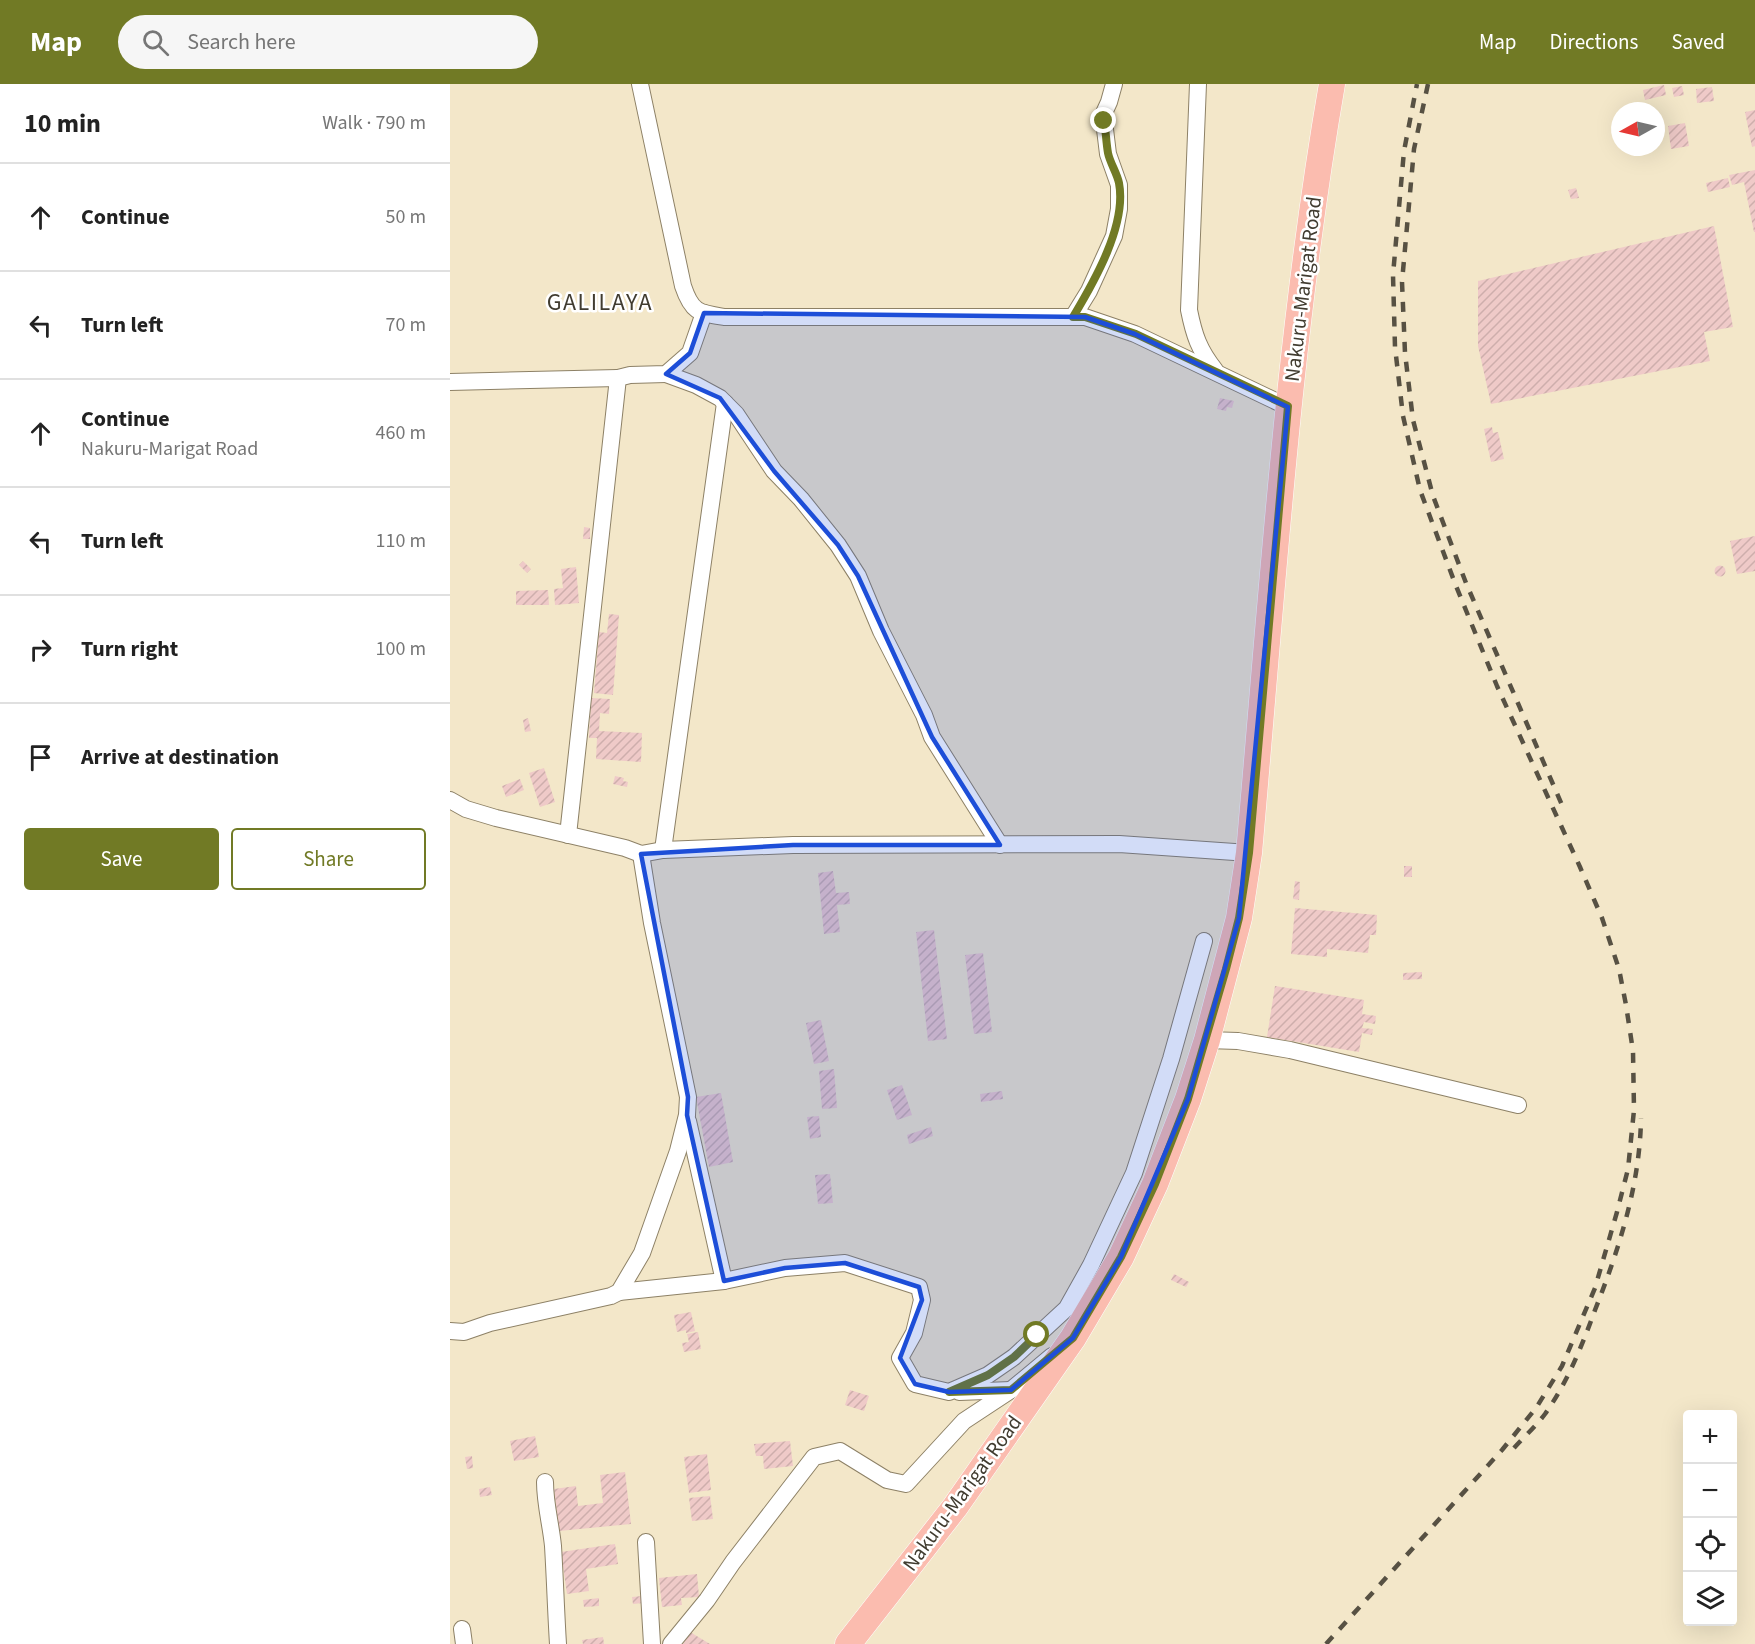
<!DOCTYPE html>
<meta charset="utf-8">
<style>
body{margin:0;font-family:"Source Sans 3",sans-serif;background:#f6f6f6;color:#222}
.controls{position:absolute;right:18px;bottom:18px;display:grid;overflow:hidden;border-radius:6px;box-shadow:0 6px 24px #0002}
.controls button{width:54px;height:54px;display:grid;place-items:center;padding:0;border:0;border-bottom:2px solid #e0e0e0;background:#fff;color:#222;font:30px sans-serif}
.compass{position:absolute;left:1161px;top:18px;width:54px;height:54px;border-radius:50%;background:#fff;box-shadow:0 6px 24px #0002;rotate:262deg}
.stop{position:absolute;width:18px;height:18px;margin:-14px;border:4px solid #717a25;border-radius:50%;background:#fff}
.stop.end{background:#717a25;border-color:#fff;box-shadow:0 2px 6px #0008}
.list{margin:0;padding:0;list-style:none}
h2{display:flex;justify-content:space-between;align-items:center;height:78px;margin:0;padding:0 24px;font-size:26px}
h2 small{font-size:20px;font-weight:400;color:#767676}
.list li{display:grid;grid-template-columns:39px 1fr auto;gap:18px;align-items:center;box-sizing:border-box;height:108px;padding:0 24px;border-top:2px solid #e0e0e0}
.list b{display:block;font-size:22px;white-space:nowrap}
.list p{margin:0;font-size:20px;white-space:nowrap;color:#767676}
.list em{font-size:20px;font-style:normal;color:#767676}
.actions{display:flex;gap:12px;padding:18px 24px}
.actions a{flex:1;padding:14px 0;border:2px solid #717a25;border-radius:6px;text-align:center;font-size:21px;color:#717a25}
.actions .main{background:#717a25;color:#fff}
.icon{flex:none;width:33px;height:33px;fill:none;stroke:currentColor;stroke-width:2;stroke-linecap:round;stroke-linejoin:round}
.map{position:relative;flex:none;width:1305px;height:1560px;overflow:hidden}
header{display:flex;align-items:center;gap:36px;box-sizing:border-box;height:84px;padding:0 30px;background:#717a25;color:#fff}
header strong{font-size:28px}
nav{display:flex;gap:33px;margin-inline-start:auto;font-size:21px}
.search{width:420px;height:54px;background:#f6f6f6;display:flex;align-items:center;gap:15px;box-sizing:border-box;padding:0 21px;border-radius:33px;color:#767676;font-size:22px}
main{display:flex}
aside{flex:1;background:#fff}
.map>svg:first-child{display:block}
</style>
<header>
<strong>Map</strong>
<div class="search"><svg class="icon" aria-label="search" viewBox="0 0 24 24"><circle cx="10" cy="10" r="6"/><path d="M15 15l6 6"/></svg>Search here</div>
<nav><a>Map</a><a>Directions</a><a>Saved</a></nav>
</header>
<main>
<aside>
<h2>10 min<small>Walk · 790 m</small></h2>
<ul class="list">
<li><svg class="icon" aria-label="ahead" viewBox="0 0 24 24"><path d="M12 20V5M6 11l6-6 6 6"/></svg><div><b>Continue</b></div><em>50 m</em></li>
<li><svg class="icon" aria-label="left" viewBox="0 0 24 24"><path d="M17 20v-9H6M10 6l-5 5 5 5"/></svg><div><b>Turn left</b></div><em>70 m</em></li>
<li><svg class="icon" aria-label="ahead" viewBox="0 0 24 24"><path d="M12 20V5M6 11l6-6 6 6"/></svg><div><b>Continue</b><p>Nakuru-Marigat Road</p></div><em>460 m</em></li>
<li><svg class="icon" aria-label="left" viewBox="0 0 24 24"><path d="M17 20v-9H6M10 6l-5 5 5 5"/></svg><div><b>Turn left</b></div><em>110 m</em></li>
<li><svg class="icon" aria-label="right" viewBox="0 0 24 24"><path d="M7 20v-9h11M14 6l5 5-5 5"/></svg><div><b>Turn right</b></div><em>100 m</em></li>
<li><svg class="icon" aria-label="arrive" viewBox="0 0 24 24"><path d="M6 21V4h12l-3 4 3 4H6"/></svg><div><b>Arrive at destination</b></div></li>
</ul>
<div class="actions"><a class="main">Save</a><a>Share</a></div>
</aside>
<div class="map">
<svg width="1305" height="1560" viewBox="0 0 1305 1560">
<defs>
<pattern id="building-hatch" width="6" height="6" patternUnits="userSpaceOnUse" patternTransform="scale(1.5)"><rect width="6" height="6" fill="#efcac8"/><path d="M-1 1l2-2M0 6l6-6M5 7l2-2" fill="none" stroke="#ceaeac"/></pattern>
</defs>
<rect width="100%" height="100%" fill="#f3e7c9"/>
<!-- building -->
<g fill="url(#building-hatch)">
<polygon points="1214,1 1216,11 1195,16 1193,6"/>
<polygon points="1232,2 1234,11 1224,13 1222,4"/>
<polygon points="1262,3 1264,17 1247,19 1246,5"/>
<polygon points="1305,26 1305,62 1302,63 1295,28"/>
<polygon points="1235,39 1239,62 1221,65 1218,42"/>
<polygon points="1305,86 1305,148 1304,148 1294,98 1282,101 1279,91"/>
<polygon points="1278,94 1280,103 1258,108 1256,99"/>
<polygon points="1126,104 1129,114 1121,115 1118,106"/>
<polygon points="1264,142 1283,243 1254,248 1260,277 1041,320 1028,262 1028,197"/>
<polygon points="770,314 784,317 782,324 777,323 776,327 767,325"/>
<polygon points="1042,343 1043,349 1048,348 1054,375 1041,378 1034,345"/>
<polygon points="134,443 140,444 140,455 133,455"/>
<polygon points="1305,452 1305,487 1287,490 1280,457"/>
<polygon points="73,477 81,485 77,489 69,481"/>
<circle cx="1270" cy="487" r="5.5"/>
<polygon points="126,483 129,519 105,521 104,505 113,504 111,485"/>
<polygon points="98,506 99,521 66,521 66,507"/>
<polygon points="159,530 169,531 163,611 144,609 149,548 157,549"/>
<polygon points="141,614 160,615 159,630 150,629 149,647 192,649 191,678 146,675 147,654 139,654"/>
<polygon points="78,634 81,647 75,648 73,636"/>
<polygon points="94,684 105,718 90,723 79,689"/>
<polygon points="165,692 174,694 173,697 178,698 177,703 163,700"/>
<polygon points="70,695 74,706 56,713 52,702"/>
<rect x="954" y="782" width="8" height="11"/>
<polygon points="383,787 386,809 399,808 400,820 387,821 390,848 374,850 368,789"/>
<polygon points="845,797 850,798 849,816 843,815"/>
<polygon points="845,824 927,831 926,851 920,851 918,869 877,865 877,873 841,870"/>
<polygon points="484,846 497,955 478,957 466,848"/>
<polygon points="533,869 542,948 524,950 515,871"/>
<polygon points="972,888 972,895 953,896 953,889"/>
<polygon points="825,902 914,916 912,930 926,932 925,940 914,938 912,944 923,945 922,951 912,949 909,968 817,953"/>
<polygon points="371,936 379,977 364,980 356,939"/>
<polygon points="384,985 387,1024 372,1025 369,987"/>
<polygon points="452,1001 462,1031 447,1036 437,1006"/>
<polygon points="552,1007 553,1015 531,1018 530,1010"/>
<polygon points="271,1009 283,1078 259,1083 246,1013"/>
<polygon points="369,1032 371,1053 360,1055 357,1033"/>
<polygon points="481,1043 483,1052 459,1060 457,1051"/>
<polygon points="380,1090 383,1119 368,1120 365,1091"/>
<polygon points="724,1190 739,1198 736,1203 721,1196"/>
<polygon points="241,1228 245,1247 236,1249 236,1246 227,1248 224,1231"/>
<polygon points="248,1248 251,1265 234,1268 232,1259 239,1258 237,1250"/>
<polygon points="400,1306 419,1312 414,1327 395,1321"/>
<polygon points="85,1352 89,1373 64,1377 60,1357"/>
<polygon points="340,1357 343,1382 314,1385 313,1372 306,1372 304,1360"/>
<polygon points="257,1370 261,1406 239,1409 234,1373"/>
<polygon points="22,1372 23,1384 17,1385 15,1373"/>
<polygon points="175,1388 181,1440 109,1447 104,1405 126,1402 128,1422 153,1419 150,1391"/>
<polygon points="40,1403 42,1411 30,1413 29,1405"/>
<polygon points="260,1412 263,1435 242,1437 239,1414"/>
<polygon points="165,1460 168,1480 136,1485 139,1507 117,1510 111,1468"/>
<polygon points="247,1490 249,1513 231,1514 232,1521 212,1523 209,1494"/>
<polygon points="192,1512 193,1519 183,1520 182,1513"/>
<polygon points="149,1514 149,1522 134,1523 133,1516"/>
<polygon points="240,1548 260,1560 233,1560"/>
<polygon points="153,1553 154,1560 133,1560 132,1556"/>
</g>
<g fill="none" stroke-linecap="round" stroke-linejoin="round">
<defs>
<g id="street">
<path d="M 190,0 L 233,202 C 242,229 249,229 275,233 L 635,233 L 685,250 L 838,323"/>
<path d="M 748,0 L 739,226 C 744,251 749,266 765,286"/>
<polyline points="623,233 639,207 664,152 669,125 669,101 658,70 654,37 654,29 659,18 664,0"/>
<polyline points="216,290 246,301 270,314 286,330 324,387 351,415 388,461 408,492 431,547 474,631 482,653 550,761"/>
<polyline points="0,298 168,294"/>
<polyline points="0,716 16,725 46,734 175,764 191,770 213,766 343,761 669,760 799,769"/>
<polyline points="118,751 168,294 180,291 216,290 240,269 254,229"/>
<polyline points="213,766 275,319"/>
<polyline points="757,956 788,957 840,966 1068,1021"/>
<polyline points="238,1037 274,1197"/>
<polyline points="169,1208 274,1197 335,1184 395,1179 469,1203 472,1216 464,1249 450,1274 465,1300 499,1308 538,1291 564,1273 617,1224 641,1181 684,1089 721,975 754,857"/>
<polyline points="0,1247 14,1248 40,1239 161,1212 169,1208 192,1169 228,1067 237,1031 238,1013 202,839 191,770"/>
<polyline points="509,1308 561,1306"/>
<path d="M 95,1398 C 95,1420 101,1441 103,1462 C 105,1495 106,1528 108,1560"/>
<polyline points="196,1458 202,1560"/>
<polyline points="12,1545 14,1560"/>
<polyline points="221,1560 257,1516 283,1478 364,1373 390,1367 437,1396 456,1400 514,1337 561,1306 602,1272"/>
</g>
<path id="primary" d="M 398,1560 L 505,1423 L 623,1254 L 671,1173 L 705,1100 L 738,1015 L 757,956 L 789,834 L 799,769 C 822,512 838,254 882,0"/>
</defs>
<!-- street casing -->
<use href="#street" stroke="#8d8166" stroke-width="18"/>
<!-- primary casing -->
<use href="#primary" stroke="#fff" stroke-width="27"/>
<!-- street -->
<use href="#street" stroke="#fff" stroke-width="16"/>
<!-- primary -->
<use href="#primary" stroke="#fbbcaf" stroke-width="26"/>
<!-- rail -->
<g stroke="#575143" stroke-width="4.5" stroke-dasharray="10 10" stroke-linecap="butt">
<polyline points="978,0 964,65 952,198 955,269 963,336 983,412 1016,499 1112,721"/>
<path d="M 1064,1364 C 1074,1353 1086,1342 1095,1330 C 1117,1299 1132,1262 1145,1226 C 1169,1165 1190,1101 1191,1034"/>
<polyline points="876,1560 1052,1366 1086,1324 1112,1282 1145,1204 1167,1128 1178,1085 1184,1026 1183,967 1176,921 1169,885 1152,834 1130,783 1047,602 1006,502 970,406 953,332 945,263 943,191 954,67 967,0"/>
</g>
</g>
<g fill="none" stroke-linecap="round" stroke-linejoin="round">
<!-- route -->
<path stroke="#717a25" stroke-width="8" d="M 587,1251 L 564,1273 L 538,1291 L 499,1308 L 561,1306 L 623,1254 L 671,1173 L 705,1100 L 738,1015 L 776,885 L 789,834 L 799,769 L 838,322 L 686,250 L 635,233 L 623,233 C 644,198 677,141 669,99 C 667,89 660,79 658,69 C 656,58 656,47 654,37"/>
</g>
<!-- marked area -->
<path fill="#1d4ed8" fill-opacity="0.2" stroke="#1d4ed8" stroke-width="4.5" stroke-linejoin="round" d="M 254,229 L 635,233 L 685,250 L 838,323 L 789,834 L 738,1015 L 671,1173 L 623,1254 L 561,1306 L 499,1308 L 465,1300 L 450,1274 L 472,1216 L 469,1203 L 395,1179 L 335,1184 L 274,1197 L 237,1031 L 238,1013 L 191,770 L 343,761 L 550,761 L 482,653 L 408,492 L 388,461 L 324,387 L 270,314 L 216,290 L 240,269 Z"/>
<g text-anchor="middle" dominant-baseline="central" stroke-width="5" stroke-linejoin="round" paint-order="stroke">
<!-- street labels -->
<g font-size="21" fill="#413c30" stroke="#fff">
<text transform="translate(853 205) rotate(-83)">Nakuru-Marigat Road</text>
<text transform="translate(512 1409) rotate(-54)">Nakuru-Marigat Road</text>
</g>
<!-- quarter labels -->
<g font-size="24" letter-spacing="1.5" fill="#413c30" stroke="#fff">
<text x="150" y="218">GALILAYA</text>
</g>
</g>
</svg>
<div class="controls">
<button>+</button>
<button>−</button>
<button><svg class="icon" aria-label="locate" viewBox="0 0 24 24"><circle cx="12" cy="12" r="6"/><path d="M12 2v4M12 18v4M2 12h4M18 12h4"/></svg></button>
<button><svg class="icon" aria-label="layers" viewBox="0 0 24 24"><path d="M12 4l9 5-9 5-9-5zM3 14l9 5 9-5"/></svg></button>
</div>
<svg class="compass" viewBox="-18 -18 36 36"><path d="M0-13l5 13h-10z" fill="#e53935"/><path d="M0 13l5-13h-10z" fill="#767676"/></svg>
<div class="stop" style="left:587px;top:1251px"></div>
<div class="stop end" style="left:654px;top:37px"></div>
</div>
</main>
